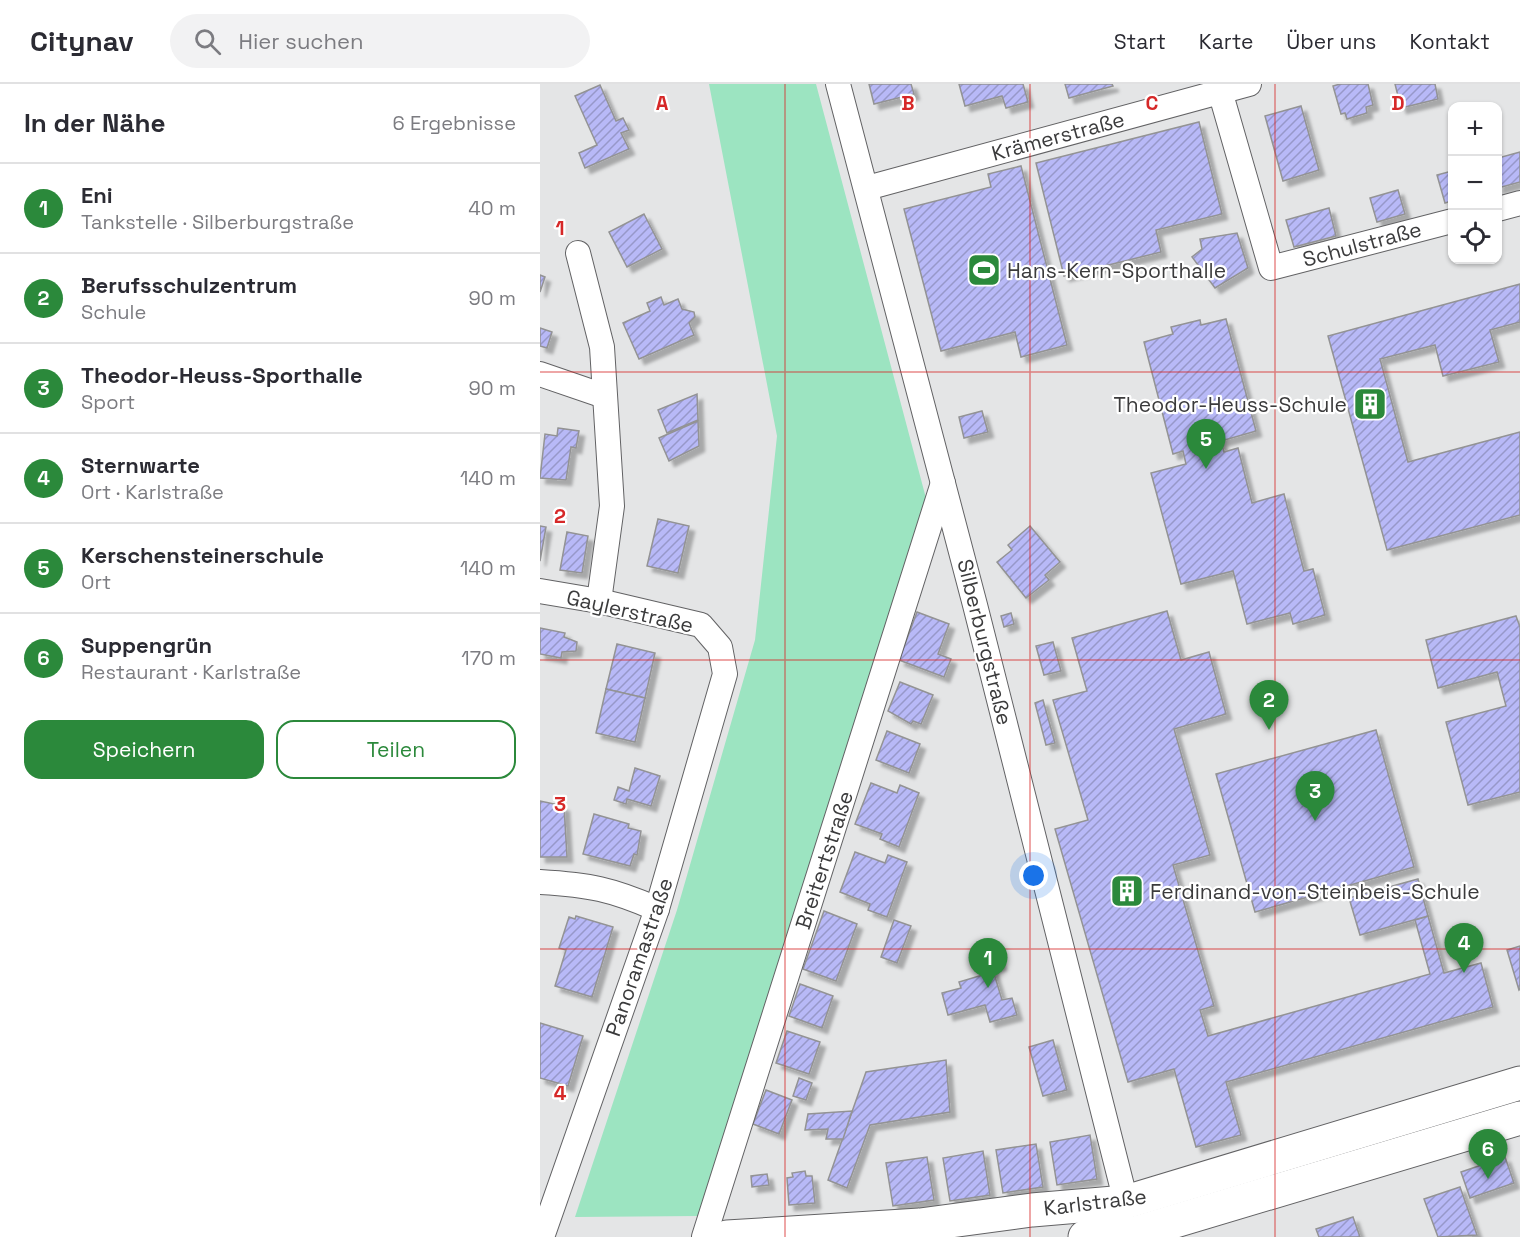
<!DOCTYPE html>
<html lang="de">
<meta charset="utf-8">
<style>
body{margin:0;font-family:"Space Grotesk",sans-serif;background:#f2f2f3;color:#2b2b33}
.controls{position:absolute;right:18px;top:18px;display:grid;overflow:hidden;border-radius:12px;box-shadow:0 2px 4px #0004}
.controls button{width:54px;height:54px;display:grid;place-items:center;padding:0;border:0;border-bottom:2px solid #e1e1e2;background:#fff;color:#2b2b33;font:30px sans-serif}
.you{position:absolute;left:494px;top:792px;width:21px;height:21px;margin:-15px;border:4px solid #fff;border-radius:50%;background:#1a73e8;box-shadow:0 0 0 9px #1a73e833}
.badge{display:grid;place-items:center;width:39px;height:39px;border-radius:50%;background:#2b893b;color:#fff;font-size:20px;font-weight:700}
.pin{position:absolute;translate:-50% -50px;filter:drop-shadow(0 2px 3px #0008)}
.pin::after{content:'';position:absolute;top:32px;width:21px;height:18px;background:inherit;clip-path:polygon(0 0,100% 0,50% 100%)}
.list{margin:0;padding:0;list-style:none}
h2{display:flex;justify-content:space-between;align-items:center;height:78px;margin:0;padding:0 24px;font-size:26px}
h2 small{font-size:20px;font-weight:400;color:#7c7c81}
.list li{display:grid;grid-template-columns:39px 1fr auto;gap:18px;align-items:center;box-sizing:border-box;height:90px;padding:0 24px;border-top:2px solid #e1e1e2}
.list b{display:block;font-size:22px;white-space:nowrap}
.list p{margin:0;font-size:20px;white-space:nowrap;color:#7c7c81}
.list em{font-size:20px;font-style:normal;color:#7c7c81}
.actions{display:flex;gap:12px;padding:18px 24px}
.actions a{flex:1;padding:14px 0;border:2px solid #2b893b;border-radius:18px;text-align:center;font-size:21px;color:#2b893b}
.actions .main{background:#2b893b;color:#fff}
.icon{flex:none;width:33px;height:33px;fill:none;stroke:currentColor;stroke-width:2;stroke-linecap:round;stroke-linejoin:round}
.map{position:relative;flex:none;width:980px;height:1153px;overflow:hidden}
header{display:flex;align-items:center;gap:36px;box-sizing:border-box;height:84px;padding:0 30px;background:#fff;border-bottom:2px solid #e1e1e2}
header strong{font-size:28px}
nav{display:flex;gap:33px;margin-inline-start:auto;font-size:21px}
.search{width:420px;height:54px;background:#f2f2f3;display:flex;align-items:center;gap:15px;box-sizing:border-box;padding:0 21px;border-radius:33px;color:#7c7c81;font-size:22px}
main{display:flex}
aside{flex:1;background:#fff}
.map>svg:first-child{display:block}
</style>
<header>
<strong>Citynav</strong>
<div class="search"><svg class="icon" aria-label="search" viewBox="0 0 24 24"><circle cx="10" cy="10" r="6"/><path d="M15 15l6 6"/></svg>Hier suchen</div>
<nav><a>Start</a><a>Karte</a><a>Über uns</a><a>Kontakt</a></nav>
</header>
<main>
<aside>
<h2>In der Nähe<small>6 Ergebnisse</small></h2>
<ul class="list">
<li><span class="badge">1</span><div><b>Eni</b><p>Tankstelle · Silberburgstraße</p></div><em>40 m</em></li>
<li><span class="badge">2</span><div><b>Berufsschulzentrum</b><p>Schule</p></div><em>90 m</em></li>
<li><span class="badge">3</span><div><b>Theodor-Heuss-Sporthalle</b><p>Sport</p></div><em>90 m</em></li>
<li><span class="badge">4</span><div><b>Sternwarte</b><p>Ort · Karlstraße</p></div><em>140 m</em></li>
<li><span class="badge">5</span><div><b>Kerschensteinerschule</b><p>Ort</p></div><em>140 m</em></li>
<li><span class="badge">6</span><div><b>Suppengrün</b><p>Restaurant · Karlstraße</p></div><em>170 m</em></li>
</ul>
<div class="actions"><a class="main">Speichern</a><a>Teilen</a></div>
</aside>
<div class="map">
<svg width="980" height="1153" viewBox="0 0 980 1153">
<defs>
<pattern id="building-hatch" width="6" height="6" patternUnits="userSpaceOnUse" patternTransform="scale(1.5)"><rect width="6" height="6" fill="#b8b9f7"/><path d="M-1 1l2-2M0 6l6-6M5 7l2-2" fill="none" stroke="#9798c9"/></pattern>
<filter id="shadow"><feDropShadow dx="5.5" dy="5.5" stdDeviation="1.5" flood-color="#0004"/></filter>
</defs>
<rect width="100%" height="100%" fill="#e4e5e6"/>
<!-- green -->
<polygon fill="#9ce4c1" points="169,0 276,0 387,418 158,1132 35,1133 137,826 215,556 237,352"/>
<!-- building -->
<g fill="url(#building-hatch)" stroke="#939394" stroke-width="1.5" filter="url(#shadow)">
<polygon points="329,0 371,0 374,10 334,20"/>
<polygon points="419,0 483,0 488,18 466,24 462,12 425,22"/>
<polygon points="525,0 572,0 573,2 529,14"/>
<polygon points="800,0 828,0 833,21 826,23 827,29 807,35 805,29 801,30 793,2"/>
<polygon points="855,0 895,0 898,15 861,24"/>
<polygon points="60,1 76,37 83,34 89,46 81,49 89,65 45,84 39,69 57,61 35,12"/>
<polygon points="761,22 779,86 743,97 725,32"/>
<polygon points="659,38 682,130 616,146 621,168 524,192 496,79"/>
<polygon points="980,68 980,98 958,104 958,74"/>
<polygon points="481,82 527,261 481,273 475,248 401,267 364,125 451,103 448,90"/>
<polygon points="912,87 912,117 905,119 897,91"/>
<polygon points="858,106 865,130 837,138 830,114"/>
<polygon points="789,124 796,152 754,163 746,136"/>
<polygon points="104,130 122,165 87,183 69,148"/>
<polygon points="697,149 708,184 675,204 652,173 662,165 660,155"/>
<polygon points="0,191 5,193 0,208"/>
<polygon points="980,200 980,238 950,246 959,278 903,292 895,261 840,275 868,378 980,348 980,431 847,466 788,252"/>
<polygon points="121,213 124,221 138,215 142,225 154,228 155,233 149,239 154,251 99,275 83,239 110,227 107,219"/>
<polygon points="686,235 716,347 681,357 684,368 698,364 712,419 744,410 764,487 773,485 785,531 753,540 750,529 707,540 693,487 641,500 611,389 646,380 643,367 633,370 604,258 633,250 631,243 660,236 661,241"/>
<polygon points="0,244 12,248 7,264 0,262"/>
<polygon points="157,310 158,336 127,349 118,326"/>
<polygon points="442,327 448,348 424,354 419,333"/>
<polygon points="158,337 159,362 129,377 119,354"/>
<polygon points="18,344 39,347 36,364 31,363 26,396 0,394 5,350 17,352"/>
<polygon points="118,435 149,442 138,489 107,482"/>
<polygon points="0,442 6,443 0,477"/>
<polygon points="490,442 520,478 505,491 509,496 486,514 457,478 472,466 468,461"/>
<polygon points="27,448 48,452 42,489 20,486"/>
<polygon points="627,527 641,576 669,568 686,630 634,645 670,771 633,781 674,922 660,926 668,952 890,890 875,836 888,832 904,889 941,879 953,923 686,998 701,1051 656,1063 634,985 588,998 515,745 548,736 513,616 547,607 532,554"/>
<polygon points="377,528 409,540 398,570 411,575 404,593 359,576"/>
<polygon points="471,529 474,540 464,543 461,532"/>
<polygon points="976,532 980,543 980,708 928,721 906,638 966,622 957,588 898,604 886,556"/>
<polygon points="0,544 25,549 24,553 37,558 36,567 22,568 21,574 0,570"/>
<polygon points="513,558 521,587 504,591 496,562"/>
<polygon points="77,560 115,569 105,614 66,605"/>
<polygon points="360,598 393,611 381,640 373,637 371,640 348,627"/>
<polygon points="66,605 105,614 95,658 56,649"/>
<polygon points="503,616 515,659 506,661 495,619"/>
<polygon points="836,646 874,783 715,828 676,690"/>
<polygon points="347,647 380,660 369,689 336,676"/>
<polygon points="95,684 120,692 111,722 87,715 86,720 74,716 78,703 89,707"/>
<polygon points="331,699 357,709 360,701 379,709 359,763 340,755 342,750 315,740"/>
<polygon points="0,717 24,722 27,773 0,773"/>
<polygon points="54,730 89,740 88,744 101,747 97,771 94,770 90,782 43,770"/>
<polygon points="315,768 345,779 348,771 367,778 347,833 328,826 330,820 300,808"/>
<polygon points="878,795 888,832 820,851 809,814"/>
<polygon points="284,827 317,840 296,897 263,885"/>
<polygon points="36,832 73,843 52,913 15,902 26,866 19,864 29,833 35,835"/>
<polygon points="354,836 371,842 357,879 341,873"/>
<polygon points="455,858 461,881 452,883 462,916 472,914 477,931 450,938 445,921 408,931 402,909 421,904 419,898 446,890 438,862"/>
<polygon points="980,862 980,905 979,906 967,866"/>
<polygon points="260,900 293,912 282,944 249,932"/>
<polygon points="0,939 43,952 28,1002 0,994"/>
<polygon points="247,947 280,958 269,990 236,979"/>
<polygon points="513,956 527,1006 503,1012 489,963"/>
<polygon points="406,976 410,1028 330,1041 307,1104 288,1096 326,988"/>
<polygon points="259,994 272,999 266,1016 253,1012"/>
<polygon points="226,1006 252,1016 239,1050 213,1040"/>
<polygon points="312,1027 303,1055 286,1055 288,1045 265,1046 268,1030"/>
<polygon points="550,1051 557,1095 517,1101 510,1058"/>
<polygon points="496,1060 503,1103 463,1109 456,1066"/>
<polygon points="443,1067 450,1111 410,1117 403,1074"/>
<polygon points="387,1073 394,1116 353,1122 346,1079"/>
<polygon points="965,1073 974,1099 930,1114 921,1088"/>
<polygon points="265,1087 266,1092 272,1092 275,1119 249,1121 247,1094 253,1093 252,1089"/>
<polygon points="227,1090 229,1101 212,1103 211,1092"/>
<polygon points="920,1103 937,1151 898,1153 884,1115"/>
<polygon points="813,1133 820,1153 779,1153 776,1145"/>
</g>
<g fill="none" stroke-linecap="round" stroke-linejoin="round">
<defs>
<g id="minor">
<polyline points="298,0 435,521 586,1118"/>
<polyline points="678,0 731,184 912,137"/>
<polyline points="327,104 709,0"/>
<polyline points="958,125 980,119"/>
<polyline points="38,169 62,263 72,422 59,517"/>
<polyline points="0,290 64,312"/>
<polyline points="0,507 59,517 161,541 180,563 185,590 117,825 2,1153"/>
<path d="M 0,798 C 50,801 71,805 117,825"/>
<polyline points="164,1153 403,399"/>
</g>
<g id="secondary">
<polyline points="187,1153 380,1141 492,1126 586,1118 980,999"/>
<polyline points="545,1153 595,1149 980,1034"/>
</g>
</defs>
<!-- minor casing -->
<use href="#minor" stroke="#626264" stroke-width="26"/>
<!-- secondary casing -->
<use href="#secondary" stroke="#626264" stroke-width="35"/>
<!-- minor -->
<use href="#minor" stroke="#fff" stroke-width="24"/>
<!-- secondary -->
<use href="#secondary" stroke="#fff" stroke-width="33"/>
</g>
<!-- grid -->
<path fill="none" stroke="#d62828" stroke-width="1.5" stroke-opacity="0.55" d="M 245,0 L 245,1153M 490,0 L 490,1153M 735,0 L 735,1153M 0,288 L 980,288M 0,576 L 980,576M 0,865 L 980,865"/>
<!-- icons -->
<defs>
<symbol id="stadium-square" viewBox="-11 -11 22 22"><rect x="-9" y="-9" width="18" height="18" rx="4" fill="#2b893b" stroke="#fff"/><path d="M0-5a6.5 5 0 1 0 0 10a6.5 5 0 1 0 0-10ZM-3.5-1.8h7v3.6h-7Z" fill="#fff"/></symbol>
<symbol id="building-square" viewBox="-11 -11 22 22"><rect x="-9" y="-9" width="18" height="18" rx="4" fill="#2b893b" stroke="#fff"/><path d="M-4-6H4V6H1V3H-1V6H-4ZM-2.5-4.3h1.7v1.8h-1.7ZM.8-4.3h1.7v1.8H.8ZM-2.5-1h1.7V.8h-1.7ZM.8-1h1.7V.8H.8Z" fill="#fff"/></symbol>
</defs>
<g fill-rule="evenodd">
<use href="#stadium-square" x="425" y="167" width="38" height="38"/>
<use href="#building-square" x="811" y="301" width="38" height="38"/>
<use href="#building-square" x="568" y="788" width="38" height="38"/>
</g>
<g text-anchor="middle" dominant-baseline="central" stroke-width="4.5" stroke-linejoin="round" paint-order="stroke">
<!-- street labels -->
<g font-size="21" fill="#3b3b3c" stroke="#fff">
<text transform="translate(518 52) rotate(-15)">Krämerstraße</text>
<text transform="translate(822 160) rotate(-15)">Schulstraße</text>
<text transform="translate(90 527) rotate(13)">Gaylerstraße</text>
<text transform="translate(445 558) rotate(76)">Silberburgstraße</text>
<text transform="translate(284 776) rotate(-72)">Breitertstraße</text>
<text transform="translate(99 873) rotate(-71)">Panoramastraße</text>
<text transform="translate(555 1118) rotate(-7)">Karlstraße</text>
</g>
<!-- poi labels -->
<g font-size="21" fill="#3b3b3c" stroke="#fff" text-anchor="start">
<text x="467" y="186">Hans-Kern-Sporthalle</text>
<text x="807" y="320" text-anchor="end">Theodor-Heuss-Schule</text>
<text x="610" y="807">Ferdinand-von-Steinbeis-Schule</text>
</g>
</g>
<g font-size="20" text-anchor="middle" font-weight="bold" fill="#d62828" stroke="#fff" stroke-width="4.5" stroke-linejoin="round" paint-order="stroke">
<text x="122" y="26">A</text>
<text x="368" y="26">B</text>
<text x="612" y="26">C</text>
<text x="858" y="26">D</text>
<text x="20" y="151">1</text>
<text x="20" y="439">2</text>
<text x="20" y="727">3</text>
<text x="20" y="1016">4</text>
</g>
</svg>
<div class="controls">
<button>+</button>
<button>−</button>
<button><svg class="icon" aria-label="locate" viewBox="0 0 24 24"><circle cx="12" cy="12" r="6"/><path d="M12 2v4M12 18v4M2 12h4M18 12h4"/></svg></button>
</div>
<div class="you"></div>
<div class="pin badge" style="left:448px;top:904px">1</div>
<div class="pin badge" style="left:729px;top:646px">2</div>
<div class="pin badge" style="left:775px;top:737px">3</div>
<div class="pin badge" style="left:924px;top:889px">4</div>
<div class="pin badge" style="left:666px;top:385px">5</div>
<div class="pin badge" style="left:948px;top:1095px">6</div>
</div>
</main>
